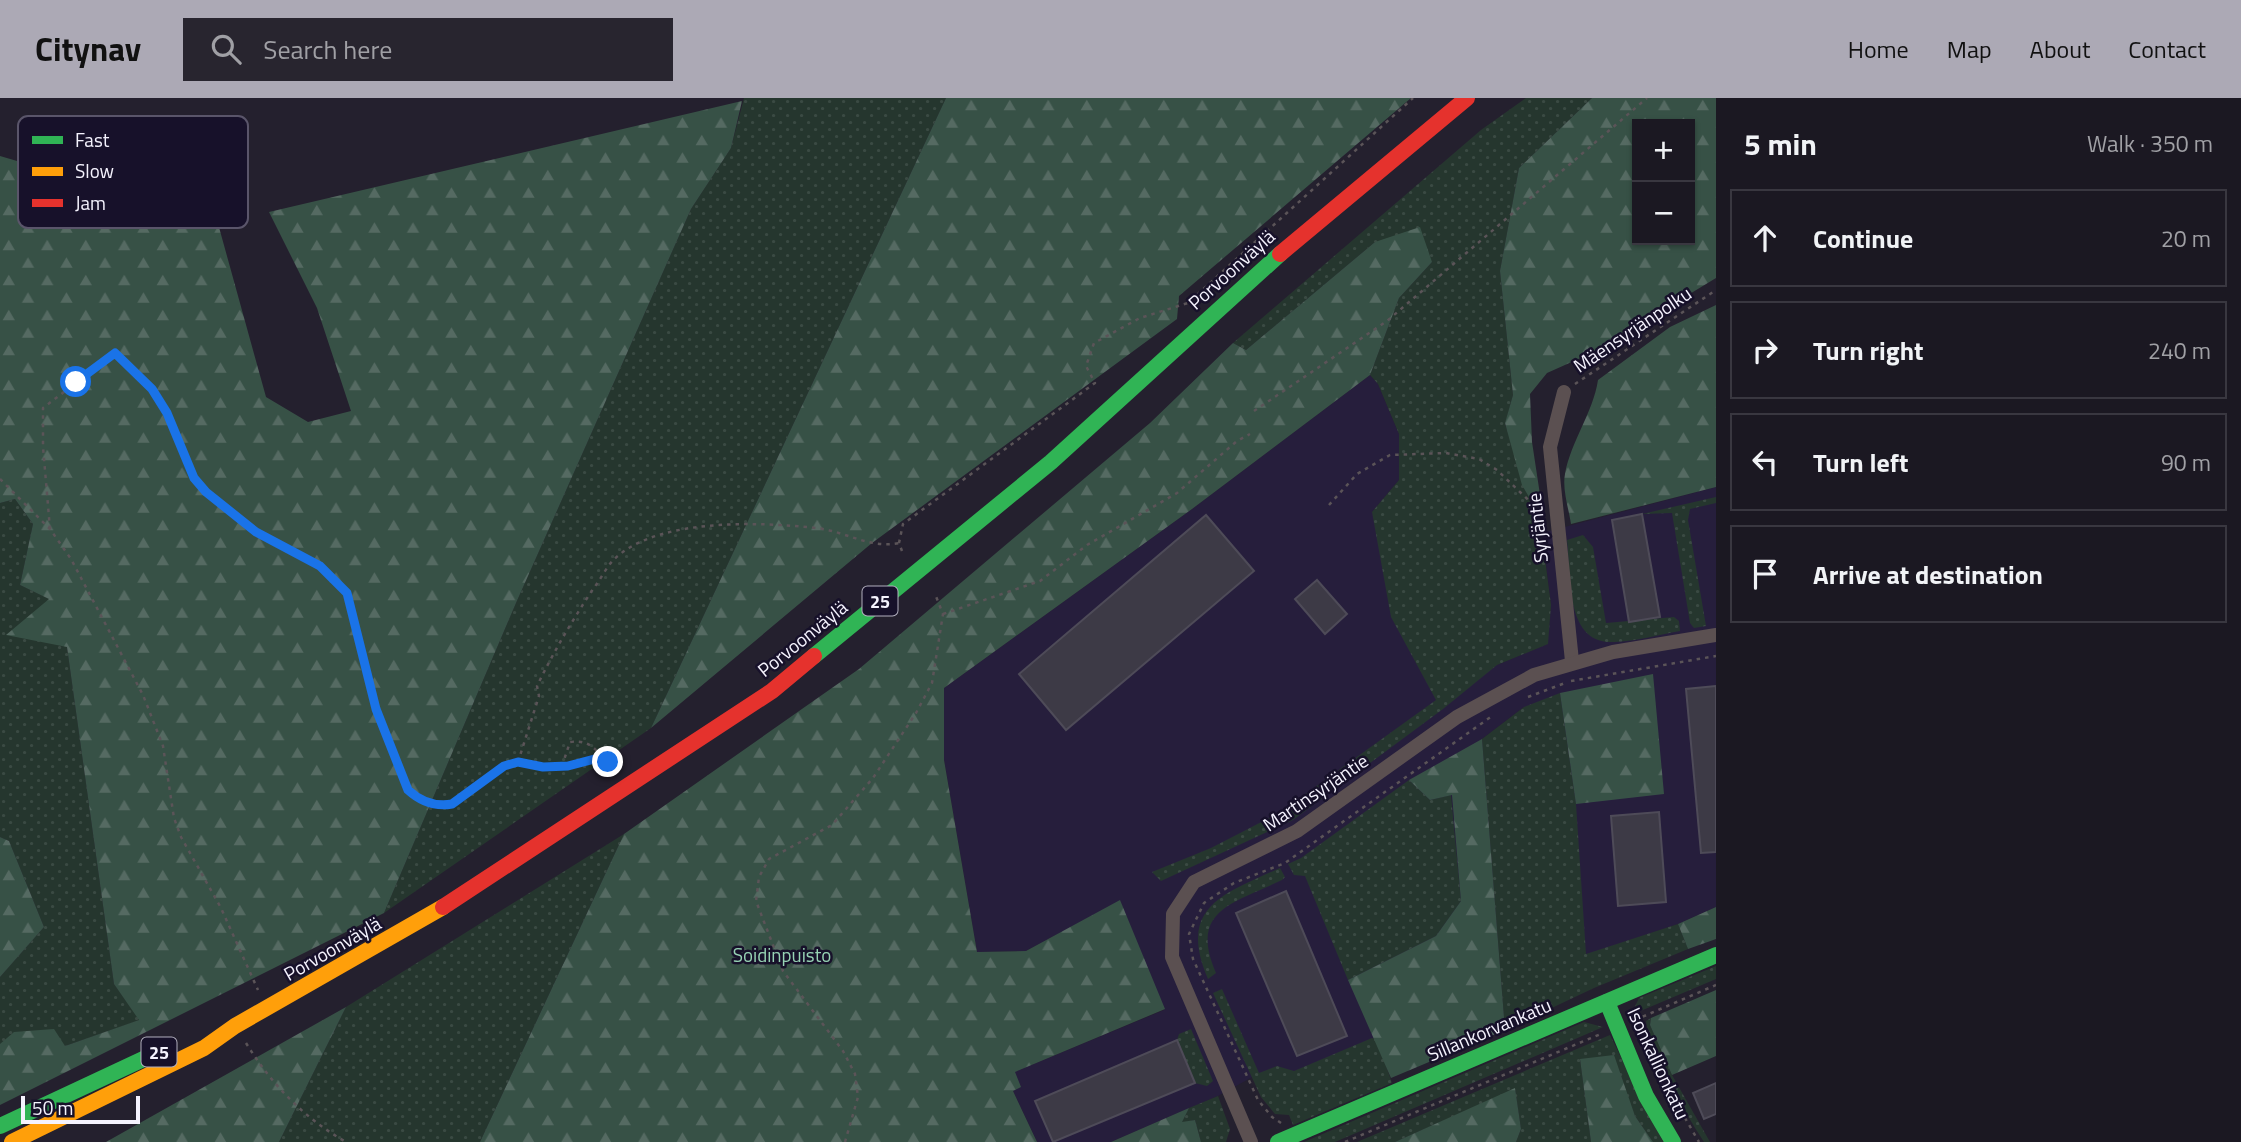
<!DOCTYPE html>
<meta charset="utf-8">
<style>
body{margin:0;font-family:"Titillium Web",sans-serif;background:#28252f;color:#f1f3f6}
.controls{position:absolute;right:21px;top:21px;display:grid;overflow:hidden;border-radius:0px;box-shadow:0 2px 5px #0004}
.controls button{width:63px;height:63px;display:grid;place-items:center;padding:0;border:0;border-bottom:2px solid #393740;background:#1b1822;color:#f1f3f6;font:35px sans-serif}
.scale{position:absolute;left:21px;bottom:18px;width:119px;box-sizing:border-box;padding-left:7px;border:4px solid #f5f3fe;border-top:0;font-size:19px;line-height:24px;white-space:nowrap;color:#f5f3fe;-webkit-text-stroke:5px #17112a;paint-order:stroke}
.stop{position:absolute;width:21px;height:21px;margin:-16px;border:5px solid #1a73e8;border-radius:50%;background:#fff}
.stop.end{background:#1a73e8;border-color:#fff;box-shadow:0 2px 7px #0008}
.list{margin:0;padding:0;list-style:none}
h2{display:flex;justify-content:space-between;align-items:center;height:91px;margin:0;padding:0 28px;font-size:30px}
h2 small{font-size:23px;font-weight:400;color:#a0a0a5}
.list li{display:grid;grid-template-columns:46px 1fr auto;gap:21px;align-items:center;box-sizing:border-box;height:98px;margin:0 14px 14px;padding:0 14px;border:2px solid #393740;border-radius:0px}
.list b{display:block;font-size:26px;white-space:nowrap}
.list em{font-size:23px;font-style:normal;color:#a0a0a5}
.icon{flex:none;width:38px;height:38px;fill:none;stroke:currentColor;stroke-width:2;stroke-linecap:round;stroke-linejoin:round}
.map{position:relative;flex:none;width:1716px;height:1044px;overflow:hidden}
header{display:flex;align-items:center;gap:42px;box-sizing:border-box;height:98px;padding:0 35px;background:#aca9b5;color:#111}
header strong{font-size:33px}
nav{display:flex;gap:38px;margin-inline-start:auto;font-size:24px}
.search{width:490px;height:63px;background:#28252f;display:flex;align-items:center;gap:18px;box-sizing:border-box;padding:0 24px;border-radius:0px;color:#a0a0a5;font-size:26px}
main{display:flex}
aside{flex:1;background:#1b1822}
.map>svg:first-child{display:block}
</style>
<header>
<strong>Citynav</strong>
<div class="search"><svg class="icon" aria-label="search" viewBox="0 0 24 24"><circle cx="10" cy="10" r="6"/><path d="M15 15l6 6"/></svg>Search here</div>
<nav><a>Home</a><a>Map</a><a>About</a><a>Contact</a></nav>
</header>
<main>
<div class="map">
<svg width="1716" height="1044" viewBox="0 0 1716 1044">
<defs>
<pattern id="green-dots" width="8" height="8" patternUnits="userSpaceOnUse" patternTransform="scale(1.75)"><rect width="8" height="8" fill="#25362e"/><path d="M2 2h.1M6 6h.1" fill="none" stroke="#3a4a43" stroke-width="1.8" stroke-linecap="round"/></pattern>
<pattern id="forest-firs" width="22" height="20" patternUnits="userSpaceOnUse" patternTransform="scale(1.75)"><rect width="22" height="20" fill="#375146"/><path d="M5 1l3.5 6h-7zM16 11l3.5 6h-7z" fill="#556a62"/></pattern>
</defs>
<rect width="100%" height="100%" fill="#24202e"/>
<!-- built -->
<polygon fill="#261e3c" points="1370,277 1378,286 1399,336 1399,382 1372,414 1497,567 1547,546 1551,507 1542,435 1716,389 1716,809 1678,826 1586,857 1524,609 1482,641 1502,898 1498,920 1364,977 1256,977 1218,998 1111,1044 1037,1044 1013,993 1014,974 1164,912 1120,803 1026,853 977,854 944,662 944,590 1192,411"/>
<!-- green -->
<g fill="url(#green-dots)">
<polygon points="744,0 946,0 651,630 384,815 516,505 691,111 731,50"/>
<polygon points="1526,0 1592,0 1519,70 1500,173 1513,297 1505,326 1532,404 1542,410 1540,422 1551,507 1548,546 1497,567 1443,611 1293,722 1161,783 1152,774 1211,750 1279,715 1436,602 1391,519 1372,414 1399,382 1399,336 1378,286 1370,277 1399,200 1432,164 1375,144 1246,252 1233,245 1481,32"/>
<polygon points="1716,399 1716,405 1690,411 1688,422 1706,528 1694,530 1690,525 1672,415 1642,416"/>
<polygon points="15,401 33,426 20,487 50,501 67,549 114,886 140,922 65,948 0,946 0,879 44,829 9,743 0,739 0,405"/>
<path d="M 1583,437 L 1593,449 L 1606,525 L 1674,519 L 1679,523 L 1680,533 C 1658,537 1636,543 1614,544 C 1564,547 1571,475 1567,442 Z"/>
<polygon points="1560,595 1576,706 1586,856 1678,826 1688,851 1594,890 1505,932 1482,641 1524,609"/>
<polygon points="1409,682 1430,702 1451,697 1461,803 1436,838 1348,882 1305,778 1294,777 1288,766 1301,760"/>
<polygon points="624,736 480,1044 279,1044 346,909"/>
<path d="M 1280,770 L 1285,779 L 1282,782 C 1235,805 1188,811 1216,875 L 1208,881 C 1177,809 1223,796 1280,770 Z"/>
<polygon points="1716,868 1716,881 1631,917 1639,900"/>
<polygon points="1222,891 1259,975 1277,968 1294,973 1372,940 1377,942 1392,985 1293,1027 1289,1017 1275,1016 1261,999 1213,895"/>
<path d="M 1651,920 L 1650,927 L 1672,977 L 1710,1044 L 1704,1044 C 1680,1008 1662,969 1647,929 L 1646,923 Z"/>
<polygon points="1584,924 1603,929 1335,1044 1304,1044"/>
<polygon points="1191,931 1213,983 1207,988 1195,985 1177,942 1179,936"/>
<polygon points="1610,937 1663,1044 1653,1044 1635,1018 1625,996 1580,961 1591,1044 1516,1044 1521,1031 1515,991 1395,1044 1357,1044"/>
<polygon points="1218,998 1230,1031 1226,1044 1201,1044 1195,1022 1181,1025 1189,1010"/>
</g>
<!-- forest -->
<g fill="url(#forest-firs)" fill-rule="evenodd">
<polygon points="946,0 1411,0 1179,198 1177,221 872,445 651,630"/>
<path d="M 1592,0 L 1716,0 L 1716,180 L 1594,254 L 1547,275 L 1530,296 L 1532,344 L 1542,410 L 1532,404 L 1522,387 L 1505,325 L 1513,297 L 1500,173 L 1519,70 ZM 1637,26 L 1690,26 L 1690,142 L 1637,142 Z"/>
<polygon points="742,3 731,50 691,111 516,505 384,815 0,1007 0,946 14,934 54,931 65,948 139,922 114,886 67,549 6,537 49,501 20,487 33,426 15,401 0,405 0,58 217,122 266,299 308,324 351,313 317,210 269,114"/>
<polygon points="1420,129 1432,164 1399,200 1370,277 1192,411 944,590 944,662 977,854 1026,853 1120,802 1165,911 1015,974 1021,989 1013,993 1037,1044 480,1044 624,736 859,571 1150,325 1233,245 1246,252 1375,144"/>
<path d="M 1716,207 L 1716,389 L 1571,426 C 1569,412 1562,391 1565,376 C 1571,343 1593,315 1598,282 L 1670,229 Z"/>
<polygon points="1653,576 1664,696 1576,706 1560,595"/>
<polygon points="1482,641 1505,932 1391,980 1348,882 1436,838 1461,803 1452,697 1430,702 1409,682"/>
<polygon points="0,739 9,743 44,829 0,879"/>
<polygon points="1716,809 1716,841 1688,851 1678,826"/>
<polygon points="1716,892 1716,958 1672,977 1650,927 1651,920"/>
<polygon points="346,909 279,1044 106,1044"/>
<polygon points="1614,957 1635,1018 1653,1044 1591,1044 1580,961"/>
<polygon points="1515,990 1521,1031 1516,1044 1395,1044"/>
<polygon points="1189,1010 1182,1024 1195,1022 1201,1044 1111,1044"/>
</g>
<!-- building -->
<g fill="#3d3a46" stroke="#4e4b58" stroke-width="2">
<polygon points="1642,416 1660,519 1629,524 1612,422"/>
<polygon points="1206,417 1254,473 1066,632 1019,576"/>
<polygon points="1317,482 1347,516 1325,536 1295,501"/>
<polygon points="1716,588 1716,754 1701,755 1686,591"/>
<polygon points="1659,714 1666,804 1618,808 1611,718"/>
<polygon points="1286,793 1347,938 1297,958 1236,815"/>
<polygon points="1177,942 1195,985 1053,1044 1035,1003"/>
<polygon points="1716,985 1716,1016 1704,1021 1693,995"/>
</g>
<g fill="none" stroke-linecap="round" stroke-linejoin="round">
<!-- path -->
<g stroke="#5b5458" stroke-width="2.5" stroke-dasharray="3.5 5" stroke-linecap="butt">
<polyline points="1575,286 1716,192"/>
<polyline points="1254,313 1387,223 1647,0"/>
<polyline points="0,381 50,431 71,461 143,597 163,648 174,720 181,739 221,810 258,892"/>
<polyline points="1329,407 1357,376 1390,357 1446,355 1479,361 1497,372 1542,415"/>
<polyline points="50,431 43,349 43,310 115,255 152,291 167,315 194,380 206,394 256,434 319,469 347,494 376,611 408,692 418,701 443,708 452,706 504,668 518,664 543,669 568,669 602,659 618,671"/>
<polyline points="902,453 899,445 903,426 1095,285 1086,268 1094,245 1140,220 1188,205 1413,0"/>
<polyline points="943,516 1040,483 1087,447 1177,395 1237,343 1250,336"/>
<polyline points="1571,583 1716,558"/>
<polyline points="1528,599 1565,585"/>
<path d="M 518,664 L 539,598 L 537,588 C 554,553 572,523 593,491 C 602,480 607,466 619,457 C 664,420 761,424 816,430 C 845,433 869,451 899,445"/>
<path d="M 562,668 L 570,644 C 585,642 593,647 602,659"/>
<polyline points="1638,920 1667,989 1699,1044"/>
<polyline points="1635,922 1716,887"/>
<path d="M 246,945 C 272,987 304,1020 346,1044"/>
<polyline points="1281,1025 1272,1019 1258,1002 1193,861 1189,836 1204,805 1234,785 1285,765 1492,618"/>
<polyline points="845,1044 858,999 855,976 843,953 783,873 756,803 759,779 769,761 832,727 873,680 916,615 932,585 943,516 935,496"/>
<polyline points="1345,1044 1603,935"/>
</g>
<!-- street -->
<g stroke="#5b5051" stroke-width="14">
<polyline points="1564,294 1550,349 1572,563"/>
<polyline points="1251,1044 1172,859 1173,816 1194,784 1297,733 1457,619 1534,577 1613,554 1716,537"/>
</g>
<!-- fast -->
<g stroke="#30b455" stroke-width="16">
<polyline points="814,558 1051,364 1280,156"/>
<polyline points="1607,904 1646,998 1673,1044"/>
<polyline points="0,1028 169,949"/>
<polyline points="1278,1044 1716,857"/>
</g>
<!-- slow -->
<polyline stroke="#ff9f0a" stroke-width="16" points="12,1044 204,950 235,928 443,809"/>
<!-- jam -->
<g stroke="#e5322d" stroke-width="16">
<polyline points="1280,156 1467,0"/>
<polyline points="443,809 772,593 814,558"/>
</g>
</g>
<g fill="none" stroke-linecap="round" stroke-linejoin="round">
<!-- route -->
<path stroke="#1a73e8" stroke-width="9" d="M 76,284 L 115,255 L 152,291 L 167,315 L 194,380 L 206,394 L 256,434 L 320,468 L 347,495 L 376,611 L 408,692 C 420,703 435,709 452,706 L 504,668 L 518,664 L 543,669 L 568,668 L 602,659 L 608,664"/>
</g>
<g text-anchor="middle" dominant-baseline="central" stroke-width="5" stroke-linejoin="round" paint-order="stroke">
<!-- shield labels -->
<g fill="#17112a" stroke="#b2afbe" stroke-width="2">
<rect x="862.5" y="488.5" width="35" height="29" rx="5"/>
<rect x="141.5" y="939.5" width="35" height="29" rx="5"/>
</g>
<g font-size="18" font-weight="bold" fill="#f5f3fe">
<text x="880" y="503">25</text>
<text x="159" y="954">25</text>
</g>
<!-- street labels -->
<g font-size="19" fill="#f5f3fe" stroke="#17112a">
<text transform="translate(1231 171) rotate(-42)">Porvoonväylä</text>
<text transform="translate(1632 231) rotate(-34)">Mäensyrjänpolku</text>
<text transform="translate(1537 430) rotate(-96)">Syrjäntie</text>
<text transform="translate(802 540) rotate(-39)">Porvoonväylä</text>
<text transform="translate(1315 694) rotate(-34)">Martinsyrjäntie</text>
<text transform="translate(332 850) rotate(-30)">Porvoonväylä</text>
<text transform="translate(1489 931) rotate(-23)">Sillankorvankatu</text>
<text transform="translate(1659 965) rotate(65)">Isonkallionkatu</text>
</g>
<!-- park labels -->
<g font-size="19" fill="#97d3b4" stroke="#17112a">
<text x="782" y="856">Soidinpuisto</text>
</g>
</g>
<!-- legend -->
<rect x="18" y="18" width="230" height="112" rx="10" fill="#17112a" stroke="#5a556a" stroke-width="2"/>
<rect x="32" y="38" width="31" height="8" fill="#30b455"/>
<rect x="32" y="69" width="31" height="9" fill="#ff9f0a"/>
<rect x="32" y="101" width="31" height="8" fill="#e5322d"/>
<g font-size="19" fill="#f5f3fe">
<text x="75" y="49">Fast</text>
<text x="75" y="80">Slow</text>
<text x="75" y="112">Jam</text>
</g>
</svg>
<div class="controls">
<button>+</button>
<button>−</button>
</div>
<div class="scale">50 m</div>
<div class="stop" style="left:76px;top:284px"></div>
<div class="stop end" style="left:608px;top:664px"></div>
</div>
<aside>
<h2>5 min<small>Walk · 350 m</small></h2>
<ul class="list">
<li><svg class="icon" aria-label="ahead" viewBox="0 0 24 24"><path d="M12 20V5M6 11l6-6 6 6"/></svg><div><b>Continue</b></div><em>20 m</em></li>
<li><svg class="icon" aria-label="right" viewBox="0 0 24 24"><path d="M7 20v-9h11M14 6l5 5-5 5"/></svg><div><b>Turn right</b></div><em>240 m</em></li>
<li><svg class="icon" aria-label="left" viewBox="0 0 24 24"><path d="M17 20v-9H6M10 6l-5 5 5 5"/></svg><div><b>Turn left</b></div><em>90 m</em></li>
<li><svg class="icon" aria-label="arrive" viewBox="0 0 24 24"><path d="M6 21V4h12l-3 4 3 4H6"/></svg><div><b>Arrive at destination</b></div></li>
</ul>
</aside>
</main>
